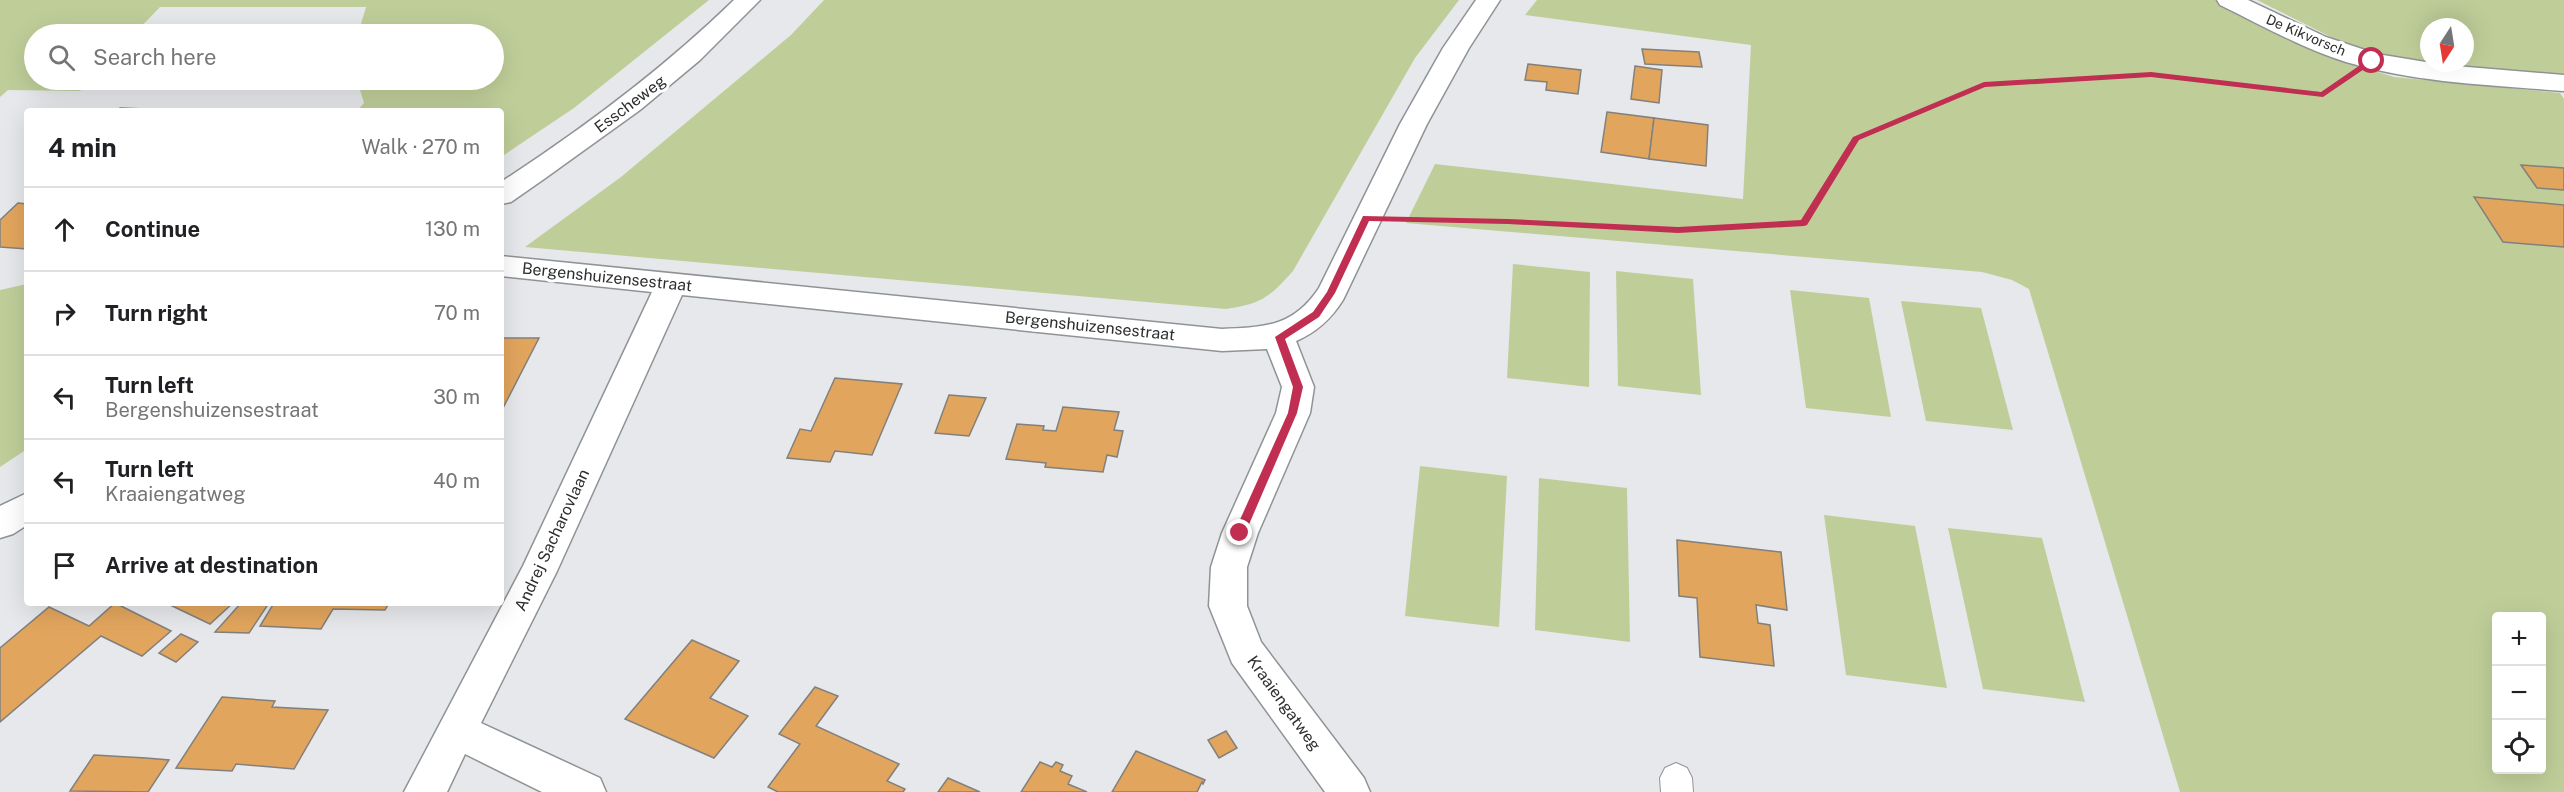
<!DOCTYPE html>
<meta charset="utf-8">
<style>
body{margin:0;font-family:"Public Sans",sans-serif;background:#f6f6f6;color:#202124}
.controls{position:absolute;right:18px;bottom:18px;display:grid;overflow:hidden;border-radius:6px;box-shadow:0 6px 24px #0002}
.controls button{width:54px;height:54px;display:grid;place-items:center;padding:0;border:0;border-bottom:2px solid #e0e0e0;background:#fff;color:#202124;font:30px sans-serif}
.compass{position:absolute;left:2420px;top:18px;width:54px;height:54px;border-radius:50%;background:#fff;box-shadow:0 6px 24px #0002;rotate:192deg}
.stop{position:absolute;width:18px;height:18px;margin:-14px;border:4px solid #c02f51;border-radius:50%;background:#fff}
.stop.end{background:#c02f51;border-color:#fff;box-shadow:0 2px 6px #0008}
.list{margin:0;padding:0;list-style:none}
h2{display:flex;justify-content:space-between;align-items:center;height:78px;margin:0;padding:0 24px;font-size:26px}
h2 small{font-size:20px;font-weight:400;color:#757577}
.list li{display:grid;grid-template-columns:39px 1fr auto;gap:18px;align-items:center;box-sizing:border-box;height:84px;padding:0 24px;border-top:2px solid #e0e0e0}
.list b{display:block;font-size:22px;white-space:nowrap}
.list p{margin:0;font-size:20px;white-space:nowrap;color:#757577}
.list em{font-size:20px;font-style:normal;color:#757577}
.icon{flex:none;width:33px;height:33px;fill:none;stroke:currentColor;stroke-width:2;stroke-linecap:round;stroke-linejoin:round}
.map{position:relative;flex:none;width:2564px;height:792px;overflow:hidden}
.search{position:absolute;background:#fff;box-shadow:0 6px 24px #0002;left:24px;top:24px;width:480px;height:66px;display:flex;align-items:center;gap:15px;box-sizing:border-box;padding:0 21px;border-radius:33px;color:#757577;font-size:22px}
.panel{position:absolute;background:#fff;box-shadow:0 6px 24px #0002;left:24px;top:108px;width:480px;height:498px;border-radius:6px}
.map>svg:first-child{display:block}
</style>
<div class="map">
<svg width="2564" height="792" viewBox="0 0 2564 792">
<rect width="100%" height="100%" fill="#e6e8eb"/>
<!-- green -->
<g fill="#bfce99" fill-rule="evenodd">
<polygon points="0,0 709,0 574,108 501,157 501,111 357,111 364,103 357,80 494,80 494,34 358,34 366,7 160,7 134,34 34,34 34,80 91,80 80,91 8,90 0,97"/>
<path d="M 824,0 L 1459,0 L 1415,58 L 1293,271 C 1270,297 1261,304 1226,309 L 525,247 L 621,177 L 791,35 Z"/>
<path d="M 1537,0 L 2221,0 L 2361,67 L 2394,77 L 2560,93 L 2564,99 L 2564,792 L 2180,792 L 2029,289 L 2012,280 L 1982,272 L 1406,223 L 1435,164 L 1743,199 L 1751,45 L 1525,15 ZM 2496,616 L 2542,616 L 2542,770 L 2496,770 Z"/>
<path d="M 2257,0 L 2564,0 L 2564,74 L 2401,63 L 2353,48 ZM 2429,27 L 2465,27 L 2465,63 L 2429,63 Z"/>
<polygon points="1513,264 1590,272 1589,387 1507,378"/>
<polygon points="1616,271 1693,279 1701,395 1618,386"/>
<polygon points="27,284 27,449 0,467 0,290"/>
<polygon points="1790,290 1869,298 1891,417 1806,408"/>
<polygon points="1901,301 1981,308 2013,430 1926,421"/>
<polygon points="1420,466 1507,476 1499,627 1405,616"/>
<polygon points="1539,478 1627,488 1630,642 1535,630"/>
<polygon points="1824,515 1915,526 1947,688 1846,675"/>
<polygon points="1948,528 2042,538 2085,702 1983,689"/>
</g>
<!-- building -->
<g fill="#e2a55d" stroke="#82807d" stroke-width="1.5">
<polygon points="1642,49 1699,52 1702,67 1645,64"/>
<polygon points="1528,64 1581,70 1578,94 1546,90 1547,82 1525,80"/>
<polygon points="1635,66 1662,70 1659,103 1631,99"/>
<polygon points="120,108 174,110 117,111"/>
<polygon points="1607,112 1654,118 1649,159 1601,152"/>
<polygon points="1654,118 1708,125 1706,166 1649,159"/>
<polygon points="2521,165 2564,168 2564,190 2537,188"/>
<polygon points="2474,197 2564,205 2564,247 2503,242"/>
<polygon points="18,203 27,204 27,249 0,247 0,220"/>
<polygon points="503,338 539,338 501,412 501,342"/>
<polygon points="835,378 902,384 872,455 835,451 830,462 787,458 800,429 811,431"/>
<polygon points="949,395 986,398 969,436 935,433"/>
<polygon points="1063,407 1119,412 1114,430 1123,431 1117,457 1107,455 1103,472 1045,467 1046,463 1006,459 1017,424 1044,426 1043,430 1056,431"/>
<polygon points="1677,540 1781,552 1787,610 1756,605 1758,623 1770,625 1774,666 1700,657 1697,598 1679,596"/>
<polygon points="115,603 171,631 142,656 101,636 0,722 0,648 49,607 89,626"/>
<polygon points="166,603 233,603 210,624"/>
<polygon points="241,603 269,603 249,633 215,632"/>
<polygon points="274,603 389,603 385,610 333,609 321,629 260,626"/>
<polygon points="181,634 198,642 176,662 159,653"/>
<polygon points="692,640 739,661 710,698 748,716 714,758 625,719"/>
<polygon points="815,687 838,696 816,726 899,764 887,781 905,789 903,792 778,792 768,787 800,744 779,734"/>
<polygon points="222,697 275,701 272,707 328,710 294,769 236,764 232,771 176,768"/>
<polygon points="1226,731 1237,748 1219,758 1208,740"/>
<polygon points="1136,751 1205,780 1203,784 1202,782 1197,792 1112,792"/>
<polygon points="94,755 146,758 169,760 148,792 70,791"/>
<polygon points="1040,762 1052,767 1056,762 1063,765 1060,771 1072,776 1068,784 1087,792 1021,792"/>
<polygon points="948,778 980,792 938,792"/>
</g>
<g fill="none" stroke-linecap="round" stroke-linejoin="round">
<defs>
<polygon id="lane" points="1676,763 1687,768 1692,778 1693,792 1661,792 1660,778 1665,768"/>
<g id="street">
<path d="M 1476,0 L 1500,0 L 1469,48 L 1427,124 L 1343,300 C 1331,319 1317,332 1296,341 L 1314,387 L 1310,413 L 1258,533 L 1247,567 L 1247,606 L 1261,642 L 1364,778 L 1370,792 L 1325,792 L 1232,663 L 1209,606 L 1211,567 L 1222,533 L 1276,413 L 1282,387 L 1267,349 L 1222,351 L 682,295 L 557,571 L 481,723 L 600,778 L 606,792 L 542,792 L 465,754 L 447,792 L 404,792 L 523,566 L 652,292 L 501,276 L 501,256 L 1222,329 C 1265,327 1293,327 1319,288 L 1400,124 L 1443,48 Z"/>
<path d="M 2217,0 L 2248,0 L 2326,37 L 2377,54 L 2444,65 L 2564,75 L 2564,91 C 2491,85 2417,83 2346,62 C 2302,48 2261,25 2220,5 Z"/>
</g>
<g id="secondary">
<path d="M 734,0 L 760,0 L 700,60 L 640,110 L 544,179 L 511,202 L 501,204 L 501,182 C 584,128 663,69 734,0 Z"/>
<polygon points="27,493 27,525 13,534 0,538 0,506"/>
</g>
</defs>
<!-- lane casing -->
<use href="#lane" stroke="#909395" stroke-width="2"/>
<!-- street casing -->
<use href="#street" stroke="#909395" stroke-width="3"/>
<!-- secondary casing -->
<use href="#secondary" stroke="#909395" stroke-width="3"/>
<!-- path -->
<polyline stroke="#9c9da0" stroke-width="3" stroke-dasharray="5 2" stroke-linecap="butt" points="1408,219 1508,221 1678,230 1804,223 1856,139 1984,85 2151,75 2323,94 2336,85"/>
<!-- lane -->
<use href="#lane" fill="#fff" fill-rule="evenodd"/>
<!-- street -->
<use href="#street" fill="#fff" fill-rule="evenodd"/>
<!-- secondary -->
<use href="#secondary" fill="#fff" fill-rule="evenodd"/>
</g>
<!-- route -->
<polygon fill="#c02f51" points="2369,59 2376,61 2323,97 2151,77 1985,87 1859,140 1807,225 1804,226 1678,233 1508,224 1369,221 1335,293 1319,317 1285,339 1303,387 1297,413 1244,536 1240,537 1234,533 1288,413 1293,387 1275,337 1313,312 1327,292 1363,216 1508,219 1678,227 1801,220 1853,137 1984,82 2151,72 2321,92"/>
<g text-anchor="middle" dominant-baseline="central" stroke-width="6" stroke-linejoin="round" paint-order="stroke">
<!-- far-street labels -->
<g font-size="14" fill="#2d2e2f" stroke="#fff">
<text transform="translate(2306 35) rotate(23)">De Kikvorsch</text>
</g>
<!-- street labels -->
<g font-size="16" fill="#2d2e2f" stroke="#fff">
<text transform="translate(630 104) rotate(-37)">Esscheweg</text>
<text transform="translate(607 277) rotate(6)">Bergenshuizensestraat</text>
<text transform="translate(1090 326) rotate(6)">Bergenshuizensestraat</text>
<text transform="translate(552 540) rotate(-65)">Andrej Sacharovlaan</text>
<text transform="translate(1284 703) rotate(54)">Kraaiengatweg</text>
</g>
</g>
</svg>
<div class="controls">
<button>+</button>
<button>−</button>
<button><svg class="icon" aria-label="locate" viewBox="0 0 24 24"><circle cx="12" cy="12" r="6"/><path d="M12 2v4M12 18v4M2 12h4M18 12h4"/></svg></button>
</div>
<svg class="compass" viewBox="-18 -18 36 36"><path d="M0-13l5 13h-10z" fill="#e53935"/><path d="M0 13l5-13h-10z" fill="#757577"/></svg>
<div class="stop" style="left:2372px;top:61px"></div>
<div class="stop end" style="left:1240px;top:533px"></div>
<div class="search"><svg class="icon" aria-label="search" viewBox="0 0 24 24"><circle cx="10" cy="10" r="6"/><path d="M15 15l6 6"/></svg>Search here</div>
<section class="panel">
<h2>4 min<small>Walk · 270 m</small></h2>
<ul class="list">
<li><svg class="icon" aria-label="ahead" viewBox="0 0 24 24"><path d="M12 20V5M6 11l6-6 6 6"/></svg><div><b>Continue</b></div><em>130 m</em></li>
<li><svg class="icon" aria-label="right" viewBox="0 0 24 24"><path d="M7 20v-9h11M14 6l5 5-5 5"/></svg><div><b>Turn right</b></div><em>70 m</em></li>
<li><svg class="icon" aria-label="left" viewBox="0 0 24 24"><path d="M17 20v-9H6M10 6l-5 5 5 5"/></svg><div><b>Turn left</b><p>Bergenshuizensestraat</p></div><em>30 m</em></li>
<li><svg class="icon" aria-label="left" viewBox="0 0 24 24"><path d="M17 20v-9H6M10 6l-5 5 5 5"/></svg><div><b>Turn left</b><p>Kraaiengatweg</p></div><em>40 m</em></li>
<li><svg class="icon" aria-label="arrive" viewBox="0 0 24 24"><path d="M6 21V4h12l-3 4 3 4H6"/></svg><div><b>Arrive at destination</b></div></li>
</ul>
</section>
</div>
